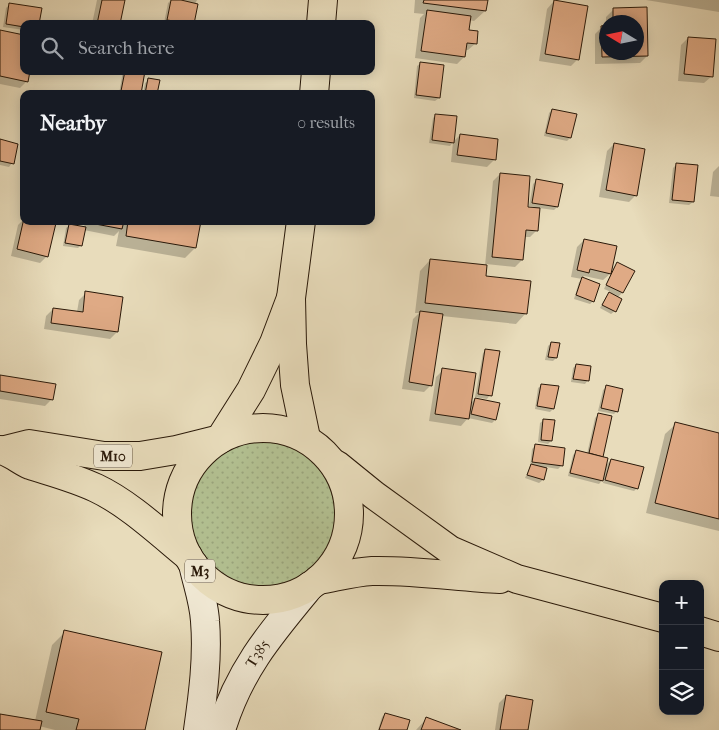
<!DOCTYPE html>
<meta charset="utf-8">
<style>
body{margin:0;font-family:"IM FELL French Canon",serif;background:#242831;color:#f1f3f6}
.controls{position:absolute;right:15px;bottom:15px;display:grid;overflow:hidden;border-radius:10px;box-shadow:0 2px 12px #0003}
.controls button{width:45px;height:45px;display:grid;place-items:center;padding:0;border:0;border-bottom:1px solid #363941;background:#171b24;color:#f1f3f6;font:25px sans-serif}
.compass{position:absolute;left:599px;top:15px;width:45px;height:45px;border-radius:50%;background:#171b24;box-shadow:0 2px 12px #0003;rotate:280deg}
.list{margin:0;padding:0;list-style:none}
h2{display:flex;justify-content:space-between;align-items:center;height:65px;margin:0;padding:0 20px;font-size:21px}
h2 small{font-size:16px;font-weight:400;color:#9ea1a6}
.icon{flex:none;width:28px;height:28px;fill:none;stroke:currentColor;stroke-width:2;stroke-linecap:round;stroke-linejoin:round}
.map{position:relative;flex:none;width:719px;height:730px;overflow:hidden}
.search{position:absolute;background:#171b24;box-shadow:0 2px 12px #0003;left:20px;top:20px;width:355px;height:55px;display:flex;align-items:center;gap:12px;box-sizing:border-box;padding:0 18px;border-radius:10px;color:#9ea1a6;font-size:19px}
.panel{position:absolute;background:#171b24;box-shadow:0 2px 12px #0003;left:20px;top:90px;width:355px;height:135px;border-radius:10px}
.map>svg:first-child{display:block}
</style>
<div class="map">
<svg width="719" height="730" viewBox="0 0 719 730">
<defs>
<pattern id="grass-dots" width="8" height="8" patternUnits="userSpaceOnUse" patternTransform="scale(1.25)"><rect width="8" height="8" fill="#b3c192"/><path d="M2 2h.1M6 6h.1" fill="none" stroke="#9aa57d" stroke-width="1.8" stroke-linecap="round"/></pattern>
</defs>
<rect width="100%" height="100%" fill="#e8dcbb"/>
<filter id="stains"><feTurbulence type="fractalNoise" baseFrequency=".004" numOctaves="4"/><feColorMatrix values="0 0 0 0 .2 0 0 0 0 .09 0 0 0 0 .02 0 0 0 .5 -.17"/></filter>
<radialGradient id="worn" r=".72"><stop offset=".6" stop-color="#630" stop-opacity="0"/><stop offset="1" stop-color="#630" stop-opacity=".3"/></radialGradient>
<!-- grass -->
<circle fill="url(#grass-dots)" stroke="#6e6d4e" cx="261" cy="515" r="74"/>
<!-- shadow -->
<g fill="#0003" fill-rule="evenodd">
<polygon points="97,0 124,0 119,24 92,24"/>
<polygon points="171,0 197,0 195,4 192,24 164,23 168,3"/>
<polygon points="415,0 486,0 485,11 474,21 469,20 468,31 476,43 468,50 465,50 464,57 457,64 415,58 420,18 424,14 414,13"/>
<polygon points="646,0 719,0 719,12"/>
<polygon points="554,1 578,59 571,66 539,61 547,9"/>
<polygon points="9,5 24,24 24,30 3,27 6,8"/>
<path d="M 646,9 L 647,56 L 640,63 L 595,64 L 595,34 L 602,27 L 606,27 L 606,17 L 613,10 ZM 606,22 L 636,22 L 636,52 L 606,52 Z"/>
<polygon points="0,32 24,71 27,81 20,88 0,84"/>
<polygon points="688,38 712,76 704,83 678,81 681,45"/>
<polygon points="421,63 439,98 435,101 414,98 417,66"/>
<polygon points="123,71 144,71 139,94 119,94"/>
<polygon points="149,80 156,94 143,94 145,83"/>
<polygon points="552,110 570,138 567,141 544,136 549,113"/>
<polygon points="436,115 453,142 450,146 429,143 433,118"/>
<polygon points="460,135 494,160 487,167 451,162 453,142"/>
<polygon points="0,141 12,163 9,167 0,165"/>
<polygon points="614,144 636,195 629,202 599,197 607,151"/>
<polygon points="677,164 693,202 689,205 669,203 673,168"/>
<polygon points="719,166 719,197 710,196 713,172"/>
<polygon points="500,174 526,211 535,209 535,207 529,206 533,184 536,181 557,207 554,210 539,208 537,230 530,237 524,237 522,260 515,267 486,264 485,277 526,313 516,324 442,316 431,385 424,392 402,389 413,319 419,313 415,313 420,271 430,260 485,266 493,181"/>
<polygon points="24,219 24,221 47,256 40,263 11,256 18,225"/>
<polygon points="85,221 200,221 195,248 185,258 116,246 119,231 114,236 84,230 81,245 78,248 63,246 66,228 70,225 84,228"/>
<polygon points="584,240 616,247 611,273 603,280 584,276 582,279 598,284 593,301 590,304 574,299 579,282 582,279 571,277 577,247"/>
<polygon points="617,264 633,272 622,293 617,298 615,311 611,314 600,308 606,297 611,292 604,289 614,267"/>
<polygon points="86,293 117,332 110,339 44,329 46,316 53,309 77,312 79,300"/>
<polygon points="551,343 556,358 553,361 545,360 548,346"/>
<polygon points="486,350 490,395 487,399 475,397 483,353"/>
<polygon points="576,365 588,380 585,384 571,382 573,368"/>
<polygon points="443,370 470,404 475,399 495,420 492,423 468,418 461,426 429,421 436,377"/>
<polygon points="0,376 52,399 45,406 0,399"/>
<polygon points="542,385 553,409 550,412 535,409 538,388"/>
<polygon points="606,387 617,411 614,414 598,411 603,390"/>
<polygon points="599,414 602,458 605,466 611,460 637,488 634,491 603,483 604,478 599,484 568,476 573,455 576,452 587,454 595,418"/>
<polygon points="544,420 551,441 548,444 538,442 540,423"/>
<polygon points="676,424 719,435 719,531 646,513 665,434"/>
<polygon points="535,446 561,466 558,469 546,467 543,480 539,483 525,478 530,467 532,449"/>
<polygon points="65,632 144,730 55,730 39,726 39,730 0,730 0,715 35,721 52,645"/>
<polygon points="506,696 527,730 495,730 499,703"/>
<polygon points="385,714 405,730 378,730 382,717"/>
<polygon points="427,718 458,730 416,730"/>
</g>
<!-- building -->
<g fill="#dfaa85" stroke="#2a1909">
<polygon points="102,0 125,0 120,24 97,24"/>
<polygon points="171,0 181,0 198,4 194,24 167,20"/>
<polygon points="424,0 488,0 486,11 423,3"/>
<polygon points="554,0 588,6 579,60 545,54"/>
<polygon points="9,3 42,8 39,24 24,24 24,27 6,24"/>
<polygon points="647,7 648,56 602,57 601,26 606,25 606,52 636,52 636,22 613,22 613,8"/>
<polygon points="427,10 471,16 469,30 478,31 477,44 467,43 465,57 421,51"/>
<polygon points="0,30 24,35 24,71 30,71 28,82 0,76"/>
<polygon points="688,37 716,39 713,77 684,74"/>
<polygon points="420,62 444,65 440,98 416,95"/>
<polygon points="125,71 145,71 141,94 121,91"/>
<polygon points="148,78 160,80 157,94 145,94"/>
<polygon points="552,109 577,114 571,138 546,133"/>
<polygon points="435,114 457,116 454,143 432,140"/>
<polygon points="460,134 498,139 496,160 457,155"/>
<polygon points="0,139 18,144 14,164 0,161"/>
<polygon points="614,143 645,149 637,196 606,190"/>
<polygon points="676,163 698,165 694,202 672,200"/>
<polygon points="500,173 530,176 528,207 540,208 538,231 526,230 523,260 492,257"/>
<polygon points="536,179 563,184 558,207 532,203"/>
<polygon points="24,218 24,221 46,221 56,223 48,257 17,249"/>
<polygon points="90,221 124,221 122,229 90,223"/>
<polygon points="128,221 201,221 196,248 126,236"/>
<polygon points="69,224 86,227 82,246 65,243"/>
<polygon points="584,239 617,246 611,274 590,269 589,273 577,270"/>
<polygon points="430,259 487,265 486,276 531,281 527,314 425,303"/>
<polygon points="617,262 635,271 623,293 606,285"/>
<polygon points="582,277 600,284 594,302 576,295"/>
<polygon points="85,291 123,297 118,332 51,323 53,308 83,312"/>
<polygon points="609,292 622,299 616,312 602,305"/>
<polygon points="420,311 443,314 432,386 409,382"/>
<polygon points="551,342 560,343 557,358 548,357"/>
<polygon points="485,349 500,351 492,396 478,394"/>
<polygon points="576,364 591,366 589,381 573,379"/>
<polygon points="442,368 476,373 469,419 435,414"/>
<polygon points="0,375 56,384 53,400 0,391"/>
<polygon points="541,384 559,386 554,409 537,406"/>
<polygon points="606,385 623,389 618,412 601,408"/>
<polygon points="475,398 500,403 496,420 471,414"/>
<polygon points="598,413 612,416 603,457 589,453"/>
<polygon points="543,419 555,420 552,441 541,440"/>
<polygon points="675,422 719,433 719,519 655,503"/>
<polygon points="535,444 565,448 563,466 532,462"/>
<polygon points="576,450 608,458 603,481 570,473"/>
<polygon points="611,459 644,467 638,489 605,480"/>
<polygon points="531,464 547,468 544,480 527,475"/>
<polygon points="64,630 162,652 145,730 76,730 79,719 46,712"/>
<polygon points="506,695 533,700 528,730 500,730"/>
<polygon points="385,713 410,720 407,730 379,730"/>
<polygon points="0,714 42,721 40,730 0,730"/>
<polygon points="426,717 461,730 421,730"/>
</g>
<g fill="none" stroke-linecap="round" stroke-linejoin="round">
<defs>
<g id="secondary">
<path d="M 193,564 C 197,583 204,602 205,621 C 208,657 203,695 198,730"/>
<path id="s1" d="M 221,730 C 239,670 271,633 310,586"/>
</g>
<g id="highway">
<polyline points="321,24 323,0"/>
<polyline points="314,94 316,71"/>
<polyline points="301,221 291,298 292,344 295,385 306,438"/>
<circle cx="263" cy="514" r="86"/>
<path d="M 0,450 C 11,452 20,461 30,465 C 52,472 75,478 96,488 C 128,503 160,533 188,556"/>
<polyline points="5,450 29,444 104,456 140,456 176,450 220,439 251,390 274,343 291,298"/>
<polyline points="337,465 374,495 450,550 517,579 663,618"/>
<path d="M 318,580 C 336,577 354,572 372,571 C 415,570 458,577 500,579"/>
<polyline points="700,631 719,637"/>
</g>
</defs>
<!-- secondary casing -->
<use href="#secondary" stroke="#2a1909" stroke-width="30"/>
<!-- highway casing -->
<use href="#highway" stroke="#2a1909" stroke-width="30"/>
<!-- secondary -->
<use href="#secondary" stroke="#f0e8d3" stroke-width="28"/>
<!-- highway -->
<use href="#highway" stroke="#e8dcbb" stroke-width="28"/>
</g>
<g text-anchor="middle" dominant-baseline="central" stroke-width="4" stroke-linejoin="round" paint-order="stroke">
<!-- shield labels -->
<g fill="#f0e8d3" stroke="#655746" stroke-width="1">
<rect x="94" y="444.5" width="38" height="23" rx="4"/>
<rect x="185" y="559.5" width="30" height="23" rx="4"/>
</g>
<g font-size="14" font-weight="bold" fill="#2a1909">
<text x="113" y="456">M10</text>
<text x="200" y="571">M3</text>
</g>
<!-- street labels -->
<g font-size="15" fill="#2a1909" stroke="#f0e8d3">
<text stroke="none"><textPath href="#s1" startOffset="85">T385</textPath></text>
</g>
</g>
<rect width="100%" height="100%" filter="url(#stains)"/>
<rect width="100%" height="100%" fill="url(#worn)"/>
</svg>
<div class="controls">
<button>+</button>
<button>−</button>
<button><svg class="icon" aria-label="layers" viewBox="0 0 24 24"><path d="M12 4l9 5-9 5-9-5zM3 14l9 5 9-5"/></svg></button>
</div>
<svg class="compass" viewBox="-18 -18 36 36"><path d="M0-13l5 13h-10z" fill="#e53935"/><path d="M0 13l5-13h-10z" fill="#9ea1a6"/></svg>
<div class="search"><svg class="icon" aria-label="search" viewBox="0 0 24 24"><circle cx="10" cy="10" r="6"/><path d="M15 15l6 6"/></svg>Search here</div>
<section class="panel">
<h2>Nearby<small>0 results</small></h2>
<ul class="list">
</ul>
</section>
</div>
